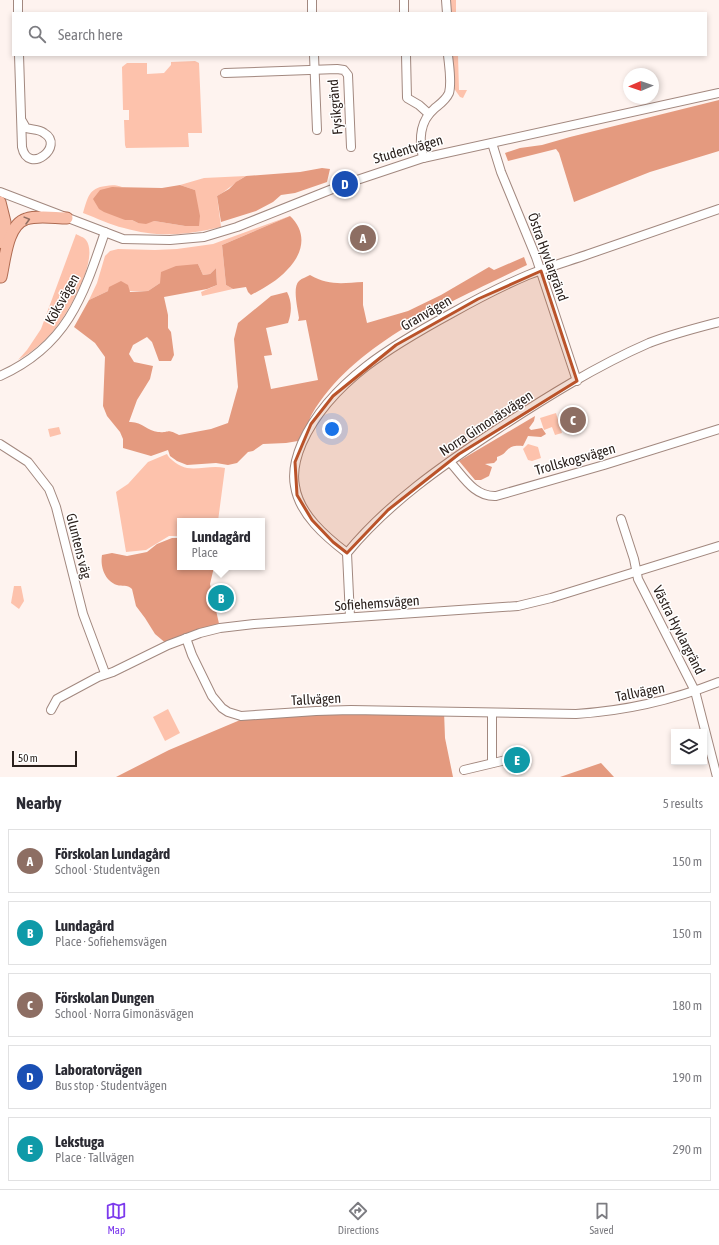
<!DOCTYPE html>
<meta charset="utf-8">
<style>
body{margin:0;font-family:"Asap Condensed",sans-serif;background:#f2f2f3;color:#2b2b33}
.controls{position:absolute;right:12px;bottom:12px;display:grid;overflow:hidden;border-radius:0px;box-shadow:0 2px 6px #0003}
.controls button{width:36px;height:36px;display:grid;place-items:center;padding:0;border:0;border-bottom:1px solid #e1e1e2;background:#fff;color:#2b2b33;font:20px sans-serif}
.compass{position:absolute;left:623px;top:68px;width:36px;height:36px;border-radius:50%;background:#fff;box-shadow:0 2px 6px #0003;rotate:268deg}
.scale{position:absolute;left:12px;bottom:10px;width:65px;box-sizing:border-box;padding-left:4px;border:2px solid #2b211d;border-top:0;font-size:11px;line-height:14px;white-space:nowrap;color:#2b211d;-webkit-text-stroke:3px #fff;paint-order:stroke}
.you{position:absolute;left:332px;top:429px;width:14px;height:14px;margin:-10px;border:3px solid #fff;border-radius:50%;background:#1a73e8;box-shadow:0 0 0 6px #1a73e833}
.badge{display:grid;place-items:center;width:26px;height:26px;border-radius:50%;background:#7c3aed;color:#fff;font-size:13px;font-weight:700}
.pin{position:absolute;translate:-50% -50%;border:2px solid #fff;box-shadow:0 1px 4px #0006}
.popup{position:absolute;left:177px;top:518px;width:88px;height:52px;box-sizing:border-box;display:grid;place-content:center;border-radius:0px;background:#fff;filter:drop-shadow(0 1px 3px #0005);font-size:13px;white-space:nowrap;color:#7c7c81}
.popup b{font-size:15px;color:#2b2b33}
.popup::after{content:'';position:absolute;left:50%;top:100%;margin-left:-8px;border:8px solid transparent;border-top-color:#fff}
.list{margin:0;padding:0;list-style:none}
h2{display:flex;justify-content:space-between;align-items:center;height:52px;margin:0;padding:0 16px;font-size:17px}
h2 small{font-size:13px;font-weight:400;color:#7c7c81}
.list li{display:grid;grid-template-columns:26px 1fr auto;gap:12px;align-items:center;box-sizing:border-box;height:64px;margin:0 8px 8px;padding:0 8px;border:1px solid #e1e1e2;border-radius:0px}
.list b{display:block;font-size:15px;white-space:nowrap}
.list p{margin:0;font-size:13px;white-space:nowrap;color:#7c7c81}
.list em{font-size:13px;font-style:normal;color:#7c7c81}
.icon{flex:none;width:22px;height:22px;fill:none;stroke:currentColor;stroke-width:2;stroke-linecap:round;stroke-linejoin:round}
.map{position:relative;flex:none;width:719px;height:777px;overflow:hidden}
.search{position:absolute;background:#fff;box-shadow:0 2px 6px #0003;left:12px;right:12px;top:12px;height:44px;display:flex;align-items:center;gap:10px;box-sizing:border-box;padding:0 14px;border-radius:0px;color:#7c7c81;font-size:15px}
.sheet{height:412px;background:#fff}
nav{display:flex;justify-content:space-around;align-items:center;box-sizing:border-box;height:56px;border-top:1px solid #e1e1e2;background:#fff;font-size:11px;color:#7c7c81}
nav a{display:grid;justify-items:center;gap:2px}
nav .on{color:#7c3aed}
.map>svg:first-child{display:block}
</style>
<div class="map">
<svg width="719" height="777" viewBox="0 0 719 777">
<rect width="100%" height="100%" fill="#fef3ef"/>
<!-- green -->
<g fill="#fdc2ac">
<rect x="450" y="0" width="6" height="13"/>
<polygon points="452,55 458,55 459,90 467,90 463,98 460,97 453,87"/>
<polygon points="195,61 199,63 202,133 188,133 189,147 126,148 125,145 124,120 129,120 129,110 123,110 122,67 127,63 147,63 147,74 164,73 171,65 171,62"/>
<path d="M 246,176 C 235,182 228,190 217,196 L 221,227 C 187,235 158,238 124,228 C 110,225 97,218 83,213 C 88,198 88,188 106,186 C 111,185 117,185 122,187 L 112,187 L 125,220 L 132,220 L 138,223 L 154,221 L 185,226 L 195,190 L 180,185 L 204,178 Z"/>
<polygon points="290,216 222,245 226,285 233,289 202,296 201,292 217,285 216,268 210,274 203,275 198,264 160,283 148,291 108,291 89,300 97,283 105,256 110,251 118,249 155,250 177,249 213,244"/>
<path d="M 76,234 C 79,236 84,237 86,240 C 100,259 67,315 54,330 C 44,342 32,352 18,360 L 27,350 L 41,329 Z"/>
<polygon points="556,413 562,433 555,435 552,427 544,430 540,418"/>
<polygon points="59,427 61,434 50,437 48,429"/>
<polygon points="528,444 538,447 541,458 532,461 528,460 523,449"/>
<path d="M 167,454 C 169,459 180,467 187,468 C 199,470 212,465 225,468 L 218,521 L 180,521 L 180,536 L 169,536 L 146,550 L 126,552 L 116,492 L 128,484 L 148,462 Z"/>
<polygon points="14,586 21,586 24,601 19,609 11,603"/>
<polygon points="168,709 180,733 165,741 153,717"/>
</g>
<!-- forest -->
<g fill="#e49a7f">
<polygon points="719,100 719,151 650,172 574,202 559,153 556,149 508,161 505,153 520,148 542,145 570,137"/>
<polygon points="322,168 330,169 327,182 295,193 281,195 273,202 256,211 221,222 217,196 229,189 236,182 246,176 300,172"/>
<polygon points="180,185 195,190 200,216 199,226 185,226 154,221 146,224 138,223 132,220 125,220 104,212 99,209 93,199 100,190 112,187 162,188"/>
<path d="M 290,216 C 308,233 303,254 287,270 C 277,281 264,288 251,295 L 248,292 L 246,287 L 233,289 L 226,285 L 222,245 Z"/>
<path d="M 524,257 L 527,265 C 454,301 355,341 312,414 C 308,421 306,431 304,440 L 286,443 L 263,444 L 253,451 L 248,452 L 237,463 L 228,465 L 216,463 L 187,465 L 177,461 L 170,456 L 168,450 L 151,456 L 123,448 L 123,439 L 120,432 L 107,416 L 103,406 L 105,357 L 95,343 L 74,327 L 89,300 L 108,291 L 109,287 L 121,281 L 128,285 L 130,292 L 148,291 L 160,283 L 161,272 L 176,266 L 198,264 L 203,275 L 210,274 L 216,268 L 217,285 L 207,289 L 164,297 L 168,315 L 168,328 L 171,332 L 174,355 L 171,361 L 159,361 L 152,342 L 147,337 L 133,345 L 129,354 L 134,362 L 153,366 L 150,379 L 137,400 L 129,422 C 142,421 147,431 158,432 C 170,433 166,428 179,435 L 211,429 L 228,423 L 238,387 L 234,339 L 238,323 L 271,296 L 287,292 C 292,301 292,313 288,323 L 266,328 L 272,355 L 264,356 L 271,389 L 318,380 L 306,320 L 298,321 L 299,318 C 298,310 292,287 299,281 C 302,278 307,277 310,275 C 329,286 343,283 363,282 L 363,305 L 367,323 L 408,311 L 441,295 L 489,267 L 494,270 Z"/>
<path d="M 535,416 L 534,421 L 529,428 L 531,430 L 542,428 L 546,434 L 541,437 L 528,436 L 523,446 C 505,444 509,454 497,457 L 497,460 L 494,463 L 485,464 L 492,467 L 489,476 L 481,480 L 475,480 L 459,461 Z"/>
<path d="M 172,538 L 180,538 L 180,567 L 214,567 L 210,584 L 220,628 L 168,645 L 155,634 L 145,618 L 136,606 L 132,589 C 127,584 122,587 117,585 C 105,581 100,567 102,555 L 112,553 L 127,556 L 147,552 L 157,544 Z"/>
<polygon points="444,711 445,738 453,777 116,777 169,750 252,715"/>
<polygon points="601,763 614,777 560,777"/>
</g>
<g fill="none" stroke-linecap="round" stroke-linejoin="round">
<defs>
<g id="minor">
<polyline points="18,0 18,13"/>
<polyline points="312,0 312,13"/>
<polyline points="404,0 404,13"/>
<polyline points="446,0 447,13"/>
<path d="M 19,55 L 22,147 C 28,176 66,146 44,133 C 39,129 32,130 26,128 L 22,121"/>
<polyline points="314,55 317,130"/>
<polyline points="406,55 407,98 419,105 429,114"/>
<polyline points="225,73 337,69 344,70 348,75 351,147"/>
<polyline points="492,143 501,172 536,257 577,381"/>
<path d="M 423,158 C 419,140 419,122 434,109 C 440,104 446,100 449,93 C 452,82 449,66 448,55"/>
<polyline points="0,192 123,239 170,240 204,237 237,227 345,184 423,158 719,93"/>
<path d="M 0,376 C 67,346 83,297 105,232"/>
<polyline points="0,444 28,462 49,489 56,507 83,614 105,673"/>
<path d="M 450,462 C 463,476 474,497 496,496 L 604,465 L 719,429"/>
<polyline points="621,519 634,559 638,579 695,691 717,777"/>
<path d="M 347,553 C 326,537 299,514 295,486 C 292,471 296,457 302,443 C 330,381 395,344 452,313 C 477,299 502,286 528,275 C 548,267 569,261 589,254 C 633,239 676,224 719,209"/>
<path d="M 350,617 L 347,553 C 388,503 443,465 496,430 C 545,398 596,366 649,343 C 672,334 696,328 719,322"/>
<path d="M 186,638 L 192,655 L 212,696 L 222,708 L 228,712 L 241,716 L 316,711 L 351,710 L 576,714 C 626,711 673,700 719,682"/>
<polyline points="51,710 57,699 98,677 113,672 168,645 200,633 220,628 254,624 518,606 551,598 719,546"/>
<polyline points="492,713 492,763"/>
<polyline points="464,770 506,760"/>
</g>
<g id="major">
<polyline points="0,202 5,222 3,243"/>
<path d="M 1,277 C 5,260 7,225 26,219 C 37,215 55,218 67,218"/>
</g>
</defs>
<!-- minor casing -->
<use href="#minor" stroke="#a2887f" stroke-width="10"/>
<!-- major casing -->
<use href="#major" stroke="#ae6a51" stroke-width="13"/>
<!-- minor -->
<use href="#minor" stroke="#fff" stroke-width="8"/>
<!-- major -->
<use href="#major" stroke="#f8bda7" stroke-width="11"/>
</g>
<!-- one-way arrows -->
<defs><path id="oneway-chevron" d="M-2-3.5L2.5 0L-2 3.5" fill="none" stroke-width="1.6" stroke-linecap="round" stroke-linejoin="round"/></defs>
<use stroke="#926f62" href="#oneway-chevron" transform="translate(27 220) rotate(-15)"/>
<!-- marked area -->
<path fill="#ba532a" fill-opacity="0.2" stroke="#ba532a" stroke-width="3" stroke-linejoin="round" d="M 541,271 L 577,381 L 459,454 L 388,510 L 347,553 L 333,542 L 312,520 L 297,495 L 295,462 L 311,424 L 333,396 L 396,345 L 478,299 Z"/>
<g text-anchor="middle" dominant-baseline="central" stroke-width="3" stroke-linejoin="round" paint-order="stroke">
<!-- street labels -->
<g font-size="14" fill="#2b211d" stroke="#fff">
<text transform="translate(335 107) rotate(-95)">Fysikgränd</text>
<text transform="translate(408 149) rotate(-16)">Studentvägen</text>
<text transform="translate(548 257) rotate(70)">Östra Hyvlargränd</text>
<text transform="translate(62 299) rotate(-61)">Köksvägen</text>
<text transform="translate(426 313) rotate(-30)">Granvägen</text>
<text transform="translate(486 423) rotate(-33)">Norra Gimonäsvägen</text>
<text transform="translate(575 459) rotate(-16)">Trollskogsvägen</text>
<text transform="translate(79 546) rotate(76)">Gluntens väg</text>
<text transform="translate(377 603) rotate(-4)">Sofiehemsvägen</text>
<text transform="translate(679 630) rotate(63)">Västra Hyvlargränd</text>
<text transform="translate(640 692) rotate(-11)">Tallvägen</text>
<text transform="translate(316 699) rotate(-3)">Tallvägen</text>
</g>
</g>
</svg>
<div class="controls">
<button><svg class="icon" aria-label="layers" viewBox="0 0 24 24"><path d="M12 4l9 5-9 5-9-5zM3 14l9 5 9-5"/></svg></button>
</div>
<svg class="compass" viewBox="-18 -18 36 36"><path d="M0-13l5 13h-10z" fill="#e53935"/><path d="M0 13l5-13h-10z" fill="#7c7c81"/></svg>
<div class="scale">50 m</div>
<div class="you"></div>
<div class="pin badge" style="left:363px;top:238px;background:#8d6e63">A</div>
<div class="pin badge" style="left:221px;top:598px;background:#0f9aa8">B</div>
<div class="popup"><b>Lundagård</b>Place</div>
<div class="pin badge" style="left:573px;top:420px;background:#8d6e63">C</div>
<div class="pin badge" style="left:345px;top:184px;background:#1a4fb4">D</div>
<div class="pin badge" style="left:517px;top:760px;background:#0f9aa8">E</div>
<div class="search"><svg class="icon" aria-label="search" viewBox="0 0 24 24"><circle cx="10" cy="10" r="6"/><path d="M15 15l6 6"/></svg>Search here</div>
</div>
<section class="sheet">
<h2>Nearby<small>5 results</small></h2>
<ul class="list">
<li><span class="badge" style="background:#8d6e63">A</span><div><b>Förskolan Lundagård</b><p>School · Studentvägen</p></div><em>150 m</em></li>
<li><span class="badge" style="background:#0f9aa8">B</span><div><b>Lundagård</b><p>Place · Sofiehemsvägen</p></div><em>150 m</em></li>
<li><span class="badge" style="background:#8d6e63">C</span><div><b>Förskolan Dungen</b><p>School · Norra Gimonäsvägen</p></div><em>180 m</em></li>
<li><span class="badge" style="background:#1a4fb4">D</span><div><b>Laboratorvägen</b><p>Bus stop · Studentvägen</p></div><em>190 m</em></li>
<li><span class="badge" style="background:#0f9aa8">E</span><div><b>Lekstuga</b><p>Place · Tallvägen</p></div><em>290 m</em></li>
</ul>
</section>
<nav>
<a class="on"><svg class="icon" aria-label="map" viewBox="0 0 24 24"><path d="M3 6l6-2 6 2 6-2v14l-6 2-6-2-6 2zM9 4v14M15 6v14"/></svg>Map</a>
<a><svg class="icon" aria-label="directions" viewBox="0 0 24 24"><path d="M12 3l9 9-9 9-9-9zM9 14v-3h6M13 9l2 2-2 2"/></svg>Directions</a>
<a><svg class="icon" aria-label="saved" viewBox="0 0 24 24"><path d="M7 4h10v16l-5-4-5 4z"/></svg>Saved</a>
</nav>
